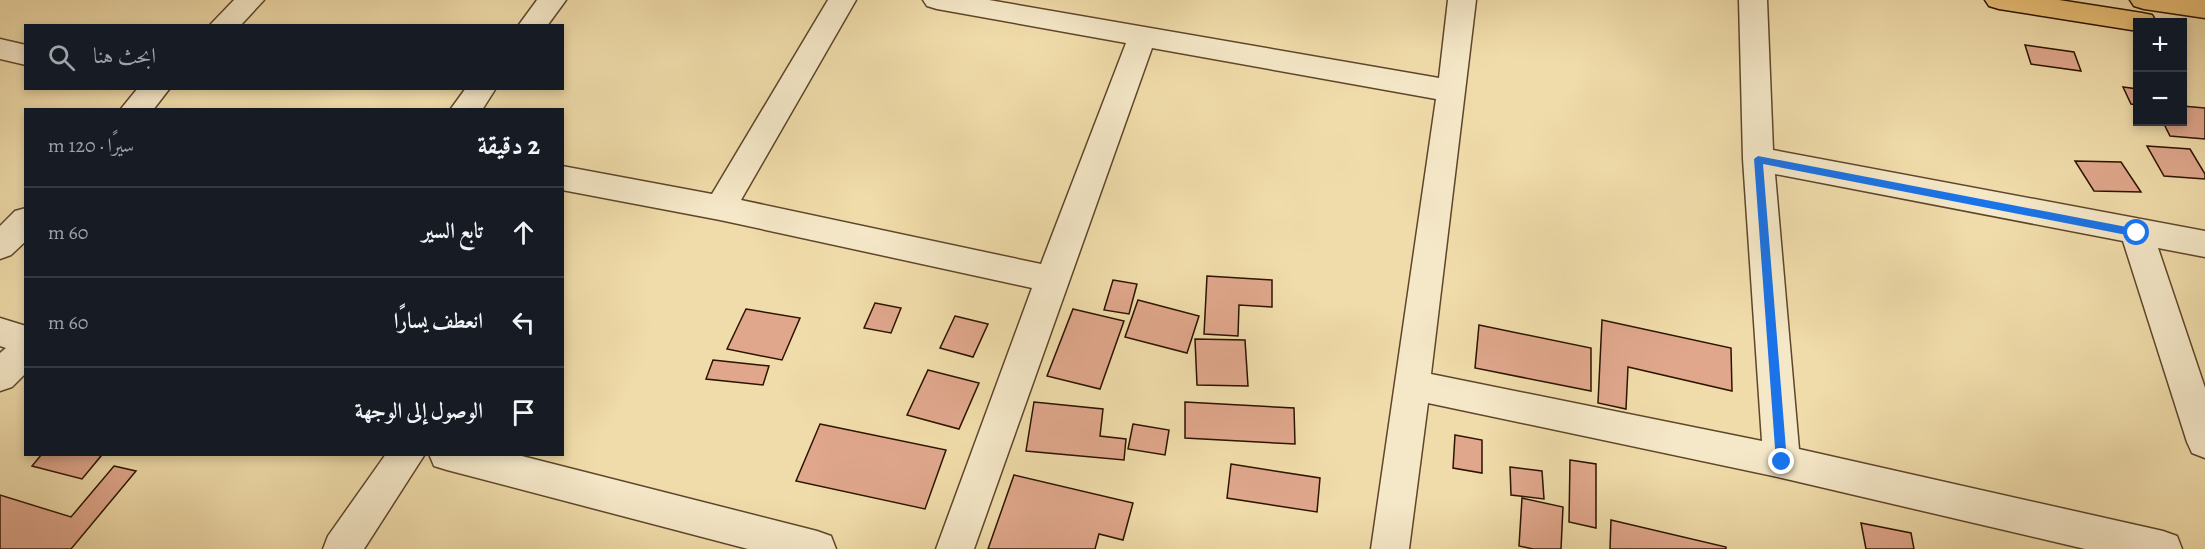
<!DOCTYPE html>
<html lang="ar">
<meta charset="utf-8">
<style>
body{margin:0;font-family:Alegreya,Amiri,serif;background:#20242c;color:#f1f3f6;direction:rtl}
.controls{position:absolute;right:18px;top:18px;display:grid;overflow:hidden;border-radius:0px;box-shadow:0 3px 9px #0003}
.controls button{width:54px;height:54px;display:grid;place-items:center;padding:0;border:0;border-bottom:2px solid #363941;background:#171b24;color:#f1f3f6;font:30px sans-serif}
.stop{position:absolute;width:18px;height:18px;margin:-14px;border:4px solid #1a73e8;border-radius:50%;background:#fff}
.stop.end{background:#1a73e8;border-color:#fff;box-shadow:0 2px 6px #0008}
.list{margin:0;padding:0;list-style:none}
h2{display:flex;justify-content:space-between;align-items:center;height:78px;margin:0;padding:0 24px;font-size:26px}
h2 small{font-size:20px;font-weight:400;color:#9ea1a6}
.list li{display:grid;grid-template-columns:39px 1fr auto;gap:18px;align-items:center;box-sizing:border-box;height:90px;padding:0 24px;border-top:2px solid #363941}
.list b{display:block;font-size:22px;white-space:nowrap}
.list em{font-size:20px;font-style:normal;color:#9ea1a6}
.icon{flex:none;width:33px;height:33px;fill:none;stroke:currentColor;stroke-width:2;stroke-linecap:round;stroke-linejoin:round}
.map{position:relative;flex:none;width:2205px;height:549px;overflow:hidden;direction:ltr}
.search{position:absolute;background:#171b24;box-shadow:0 3px 9px #0003;left:24px;top:24px;width:540px;height:66px;display:flex;align-items:center;gap:15px;box-sizing:border-box;padding:0 21px;border-radius:0px;color:#9ea1a6;font-size:22px}
.panel{position:absolute;background:#171b24;box-shadow:0 3px 9px #0003;left:24px;top:108px;width:540px;height:348px;border-radius:0px;direction:rtl}
.map>svg:first-child{display:block}
</style>
<div class="map">
<svg width="2205" height="549" viewBox="0 0 2205 549">
<rect width="100%" height="100%" fill="#f0dcaa"/>
<filter id="stains"><feTurbulence type="fractalNoise" baseFrequency=".00333" numOctaves="4"/><feColorMatrix values="0 0 0 0 .2 0 0 0 0 .09 0 0 0 0 .02 0 0 0 .5 -.17"/></filter>
<radialGradient id="worn" r=".72"><stop offset=".6" stop-color="#630" stop-opacity="0"/><stop offset="1" stop-color="#630" stop-opacity=".3"/></radialGradient>
<!-- building -->
<g fill="#e0a78c" stroke="#2c1400" stroke-width="1.5">
<polygon points="2025,45 2074,52 2081,71 2031,64"/>
<polygon points="2123,87 2138,89 2138,105 2131,104"/>
<polygon points="2182,106 2205,108 2205,139 2170,136 2163,122 2182,122"/>
<polygon points="2147,146 2190,149 2205,174 2205,179 2164,176"/>
<polygon points="2075,161 2121,162 2141,192 2094,191"/>
<polygon points="1207,276 1272,280 1272,307 1239,305 1238,336 1204,334"/>
<polygon points="1113,280 1137,284 1129,314 1104,310"/>
<polygon points="1138,300 1199,316 1187,353 1125,337"/>
<polygon points="875,303 901,308 891,333 864,328"/>
<polygon points="746,309 800,318 782,360 727,349"/>
<polygon points="1073,309 1124,321 1100,389 1047,376"/>
<polygon points="955,316 988,324 973,357 940,348"/>
<polygon points="1602,320 1731,348 1732,391 1628,367 1626,409 1598,403"/>
<polygon points="1479,325 1591,348 1591,391 1475,368"/>
<polygon points="1195,339 1245,340 1248,386 1197,385"/>
<polygon points="713,360 769,366 763,385 706,379"/>
<polygon points="928,370 979,383 959,429 907,415"/>
<polygon points="1034,402 1103,409 1100,436 1126,439 1124,460 1026,451"/>
<polygon points="1185,402 1294,408 1295,444 1185,438"/>
<polygon points="820,424 946,450 925,509 796,481"/>
<polygon points="1133,424 1169,430 1165,455 1128,449"/>
<polygon points="1455,435 1482,440 1482,473 1453,468"/>
<polygon points="42,454 95,454 101,456 82,479 32,466"/>
<polygon points="1570,460 1596,464 1596,528 1569,522"/>
<polygon points="1231,464 1320,478 1317,512 1227,498"/>
<polygon points="114,466 136,471 71,549 0,549 0,495 71,517"/>
<polygon points="1510,467 1542,471 1544,499 1511,495"/>
<polygon points="1014,475 1133,503 1123,540 1099,534 1095,549 988,549"/>
<polygon points="1522,498 1563,507 1561,549 1533,549 1519,546"/>
<polygon points="1611,520 1726,547 1726,549 1610,549"/>
<polygon points="1861,523 1911,533 1914,549 1866,549"/>
</g>
<g fill="none" stroke-linecap="round" stroke-linejoin="round">
<defs>
<g id="minor">
<polygon points="234,0 264,0 240,26 209,26"/>
<polygon points="537,0 566,0 547,26 518,26"/>
<polygon points="828,0 856,0 741,200 1041,264 1126,43 937,9 927,6 923,0 989,0 1439,78 1448,0 1476,0 1431,374 1762,441 1743,159 1739,0 1767,0 1773,150 2205,231 2205,257 2158,248 2205,388 2205,458 2192,453 2187,442 2123,241 1775,174 1799,449 2163,531 2177,536 2182,549 2085,549 1782,478 1428,403 1409,549 1371,549 1436,99 1152,48 974,549 936,549 1032,288 720,220 562,190 562,166 712,194"/>
<polygon points="0,39 26,45 26,65 0,59"/>
<polygon points="138,88 170,88 153,110 120,110"/>
<polygon points="466,88 496,88 482,110 450,110"/>
<polygon points="26,208 26,241 11,255 0,259 0,226 15,211"/>
<polygon points="0,318 26,326 26,373 12,387 0,391 0,353 6,348 0,346"/>
<polygon points="386,454 425,454 364,549 323,549 328,536"/>
<polygon points="429,454 514,454 817,531 831,536 836,549 748,549 447,470 434,466"/>
</g>
<g id="major">
<polygon points="1985,0 2059,0 2142,13 2152,15 2156,22 2138,22 2138,31 1999,9 1989,6"/>
<polygon points="2130,0 2205,0 2205,18 2144,9 2134,6"/>
</g>
</defs>
<!-- minor casing -->
<use href="#minor" stroke="#5d462a" stroke-width="3"/>
<!-- major casing -->
<use href="#major" stroke="#2c1400" stroke-width="3"/>
<!-- minor -->
<use href="#minor" fill="#f5e8c8" fill-rule="evenodd"/>
<!-- major -->
<use href="#major" fill="#e8be75" fill-rule="evenodd"/>
</g>
<!-- route -->
<polygon fill="#1a73e8" points="1758,156 2137,229 2141,233 2137,237 1763,164 1787,462 1782,467 1776,462 1754,159"/>
<rect width="100%" height="100%" filter="url(#stains)"/>
<rect width="100%" height="100%" fill="url(#worn)"/>
</svg>
<div class="controls">
<button>+</button>
<button>−</button>
</div>
<div class="stop" style="left:2137px;top:233px"></div>
<div class="stop end" style="left:1782px;top:462px"></div>
<div class="search"><svg class="icon" aria-label="search" viewBox="0 0 24 24"><circle cx="10" cy="10" r="6"/><path d="M15 15l6 6"/></svg>ابحث هنا</div>
<section class="panel">
<h2>2 دقيقة<small>سيرًا · 120 m</small></h2>
<ul class="list">
<li><svg class="icon" aria-label="ahead" viewBox="0 0 24 24"><path d="M12 20V5M6 11l6-6 6 6"/></svg><div><b>تابع السير</b></div><em>60 m</em></li>
<li><svg class="icon" aria-label="left" viewBox="0 0 24 24"><path d="M17 20v-9H6M10 6l-5 5 5 5"/></svg><div><b>انعطف يسارًا</b></div><em>60 m</em></li>
<li><svg class="icon" aria-label="arrive" viewBox="0 0 24 24"><path d="M6 21V4h12l-3 4 3 4H6"/></svg><div><b>الوصول إلى الوجهة</b></div></li>
</ul>
</section>
</div>
